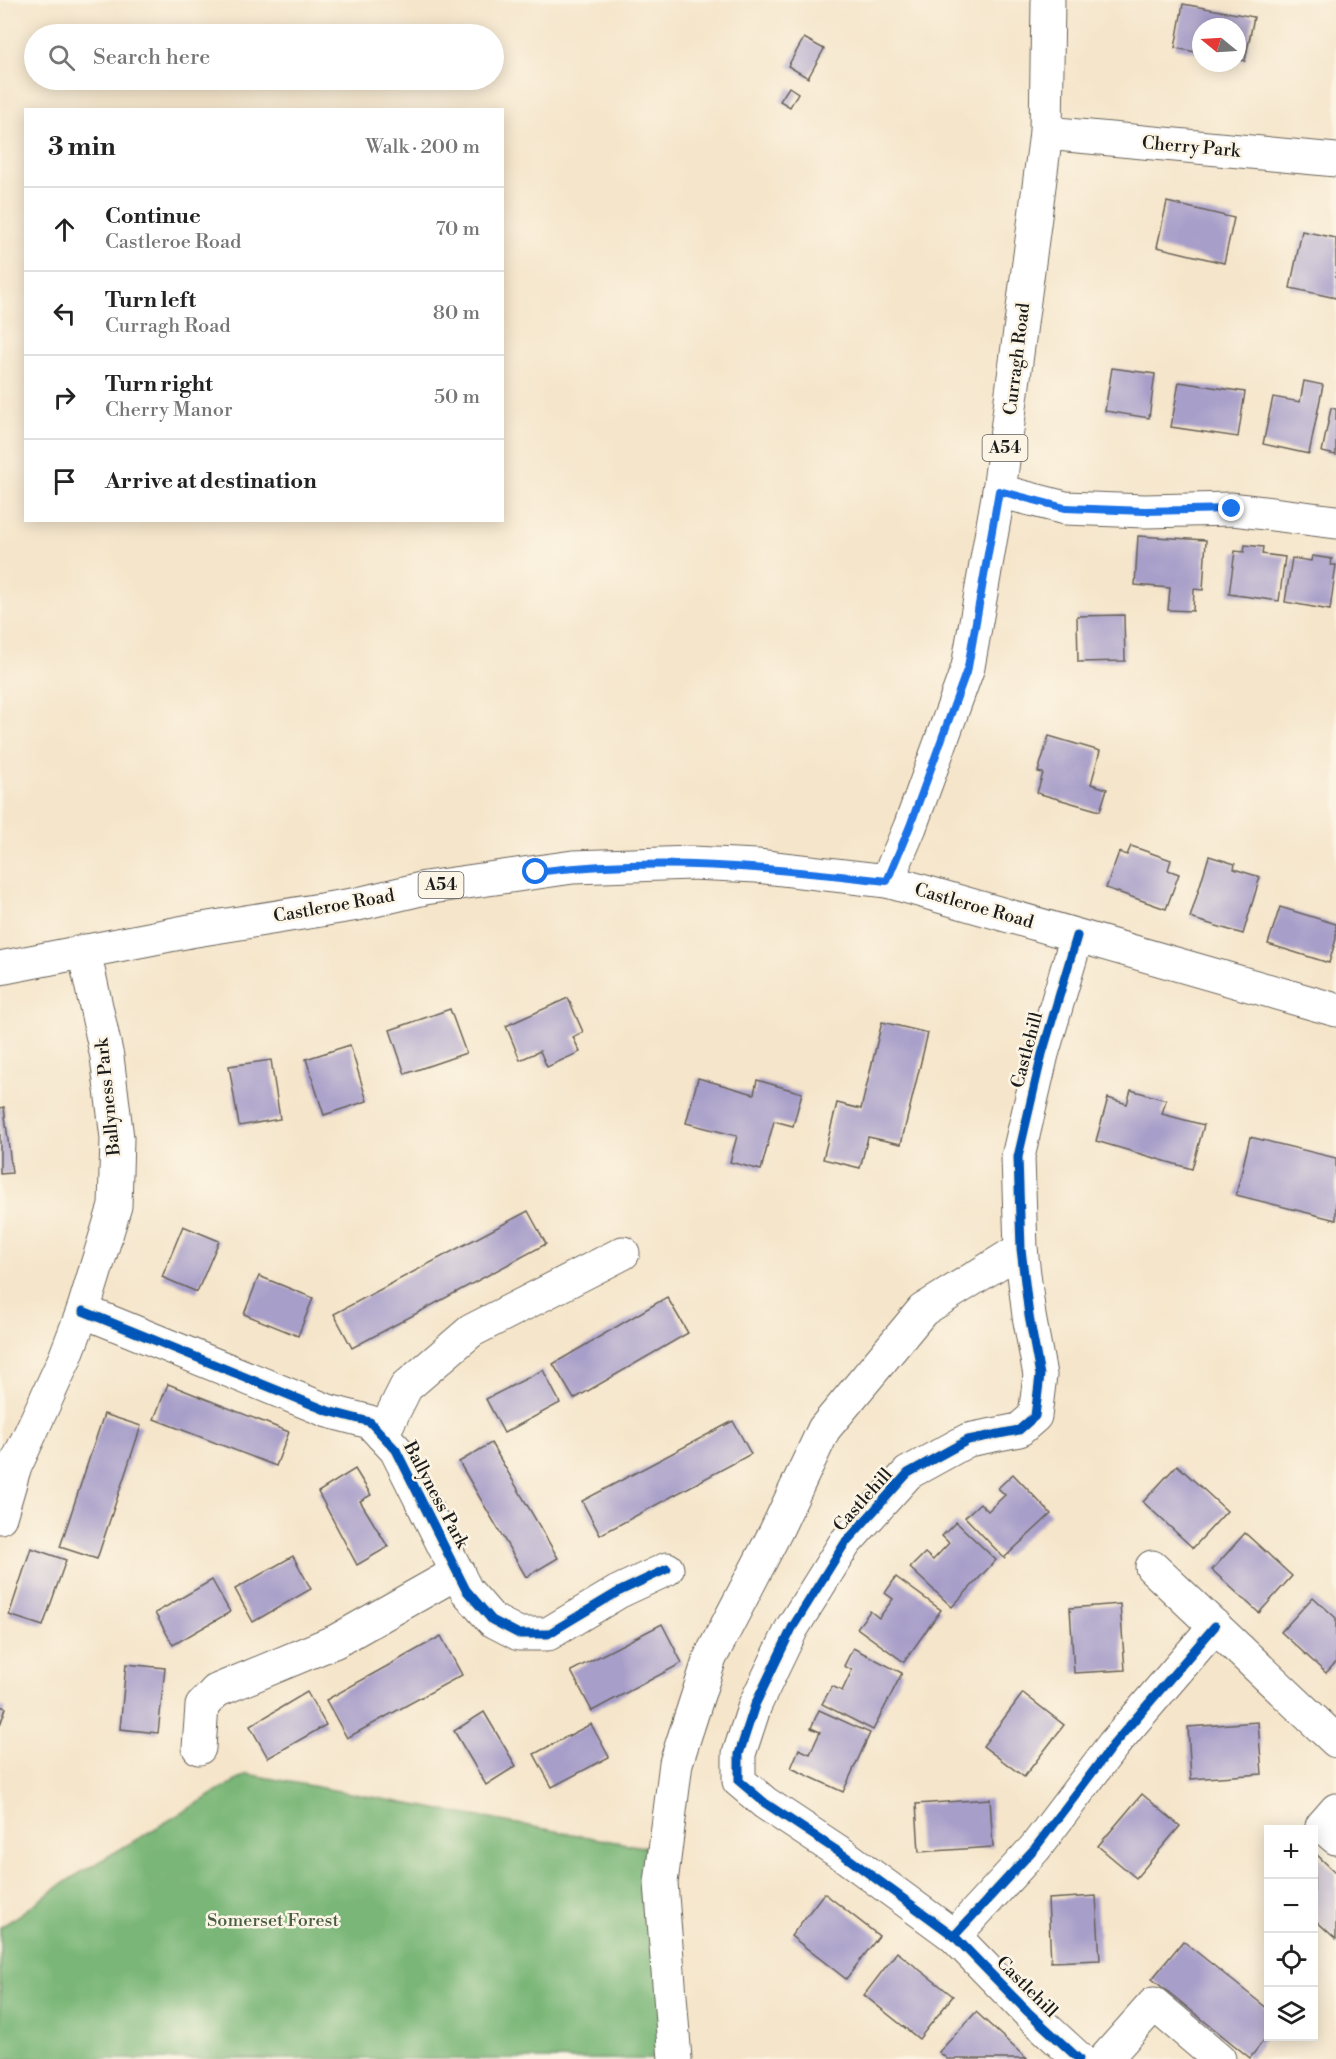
<!DOCTYPE html>
<meta charset="utf-8">
<style>
body{margin:0;font-family:"Libre Bodoni",serif;background:#f2f2f2;color:#222}
.controls{position:absolute;right:18px;bottom:18px;display:grid;overflow:hidden;border-radius:0px;box-shadow:0 3px 15px #0003}
.controls button{width:54px;height:54px;display:grid;place-items:center;padding:0;border:0;border-bottom:2px solid #e0e0e0;background:#fff;color:#222;font:30px sans-serif}
.compass{position:absolute;left:1192px;top:18px;width:54px;height:54px;border-radius:50%;background:#fff;box-shadow:0 3px 15px #0003;rotate:288deg}
.stop{position:absolute;width:18px;height:18px;margin:-14px;border:4px solid #1a73e8;border-radius:50%;background:#fff}
.stop.end{background:#1a73e8;border-color:#fff;box-shadow:0 2px 6px #0008}
.list{margin:0;padding:0;list-style:none}
h2{display:flex;justify-content:space-between;align-items:center;height:78px;margin:0;padding:0 24px;font-size:26px}
h2 small{font-size:20px;font-weight:400;color:#767676}
.list li{display:grid;grid-template-columns:39px 1fr auto;gap:18px;align-items:center;box-sizing:border-box;height:84px;padding:0 24px;border-top:2px solid #e0e0e0}
.list b{display:block;font-size:22px;white-space:nowrap}
.list p{margin:0;font-size:20px;white-space:nowrap;color:#767676}
.list em{font-size:20px;font-style:normal;color:#767676}
.icon{flex:none;width:33px;height:33px;fill:none;stroke:currentColor;stroke-width:2;stroke-linecap:round;stroke-linejoin:round}
.map{position:relative;flex:none;width:1336px;height:2059px;overflow:hidden}
.search{position:absolute;background:#fff;box-shadow:0 3px 15px #0003;left:24px;top:24px;width:480px;height:66px;display:flex;align-items:center;gap:15px;box-sizing:border-box;padding:0 21px;border-radius:33px;color:#767676;font-size:22px}
.panel{position:absolute;background:#fff;box-shadow:0 3px 15px #0003;left:24px;top:108px;width:480px;height:414px;border-radius:0px}
.map>svg:first-child{display:block}
</style>
<div class="map">
<svg width="1336" height="2059" viewBox="0 0 1336 2059">
<rect width="100%" height="100%" fill="#fcf5e5"/>
<filter id="ink" filterUnits="userSpaceOnUse"><feTurbulence type="fractalNoise" baseFrequency=".0167" numOctaves="2"/><feDisplacementMap in="SourceGraphic" scale="12" xChannelSelector="R" yChannelSelector="G"/><feConvolveMatrix kernelMatrix="1 2 1 2 8 2 1 2 1" color-interpolation-filters="sRGB"/></filter>
<filter id="wash" filterUnits="userSpaceOnUse"><feTurbulence type="fractalNoise" baseFrequency=".008" numOctaves="4" result="noise"/><feDisplacementMap in="SourceGraphic" scale="24" xChannelSelector="R" yChannelSelector="G"/><feGaussianBlur stdDeviation="1.35" result="paint"/><feColorMatrix in="noise" values="0 0 0 0 0 0 0 0 0 0 0 0 0 0 0 0 0 1.4 0 .05"/><feComposite in="paint" operator="in"/></filter>
<g filter="url(#wash)">
<rect width="100%" height="100%" fill="#f5e5ca"/>
<!-- forest -->
<polygon fill="#79b677" stroke="#4a694a" stroke-width="1.5" points="247,1774 648,1848 668,2059 0,2059 0,1928 70,1879"/>
<g id="blocks">
<!-- building -->
<g fill="#a79ec9">
<polygon points="1183,4 1254,17 1245,61 1237,59 1237,27 1201,27 1201,53 1175,48"/>
<polygon points="804,38 824,49 808,78 788,66"/>
<polygon points="789,87 798,93 790,107 780,101"/>
<polygon points="1167,202 1234,218 1224,263 1157,247"/>
<polygon points="1302,231 1336,238 1336,298 1290,288"/>
<polygon points="1112,368 1155,374 1149,418 1105,411"/>
<polygon points="1304,381 1323,385 1309,454 1263,444 1273,397 1300,402"/>
<polygon points="1179,382 1245,392 1238,437 1171,427"/>
<polygon points="1331,408 1336,409 1336,455 1322,452"/>
<polygon points="1138,536 1206,540 1203,590 1194,589 1193,611 1168,610 1170,588 1135,585"/>
<polygon points="1245,545 1263,547 1262,554 1285,557 1279,601 1229,594 1235,551 1244,552"/>
<polygon points="1312,556 1332,559 1331,565 1336,565 1330,610 1285,602 1292,558 1311,561"/>
<polygon points="1124,615 1125,661 1078,662 1077,616"/>
<polygon points="1049,736 1100,751 1091,784 1107,789 1100,811 1037,793 1043,773 1038,772"/>
<polygon points="1131,846 1171,860 1168,870 1179,874 1166,909 1106,888 1119,852 1127,855"/>
<polygon points="1209,856 1235,864 1234,869 1260,877 1243,934 1190,918"/>
<polygon points="1280,907 1336,924 1336,939 1329,963 1268,944"/>
<polygon points="568,998 583,1032 573,1037 580,1052 547,1067 540,1051 520,1060 506,1026"/>
<polygon points="450,1009 466,1053 405,1074 390,1030"/>
<polygon points="882,1022 928,1033 901,1144 868,1137 860,1168 823,1159 837,1103 861,1109"/>
<polygon points="350,1045 367,1101 324,1115 306,1059"/>
<polygon points="271,1060 280,1119 239,1126 229,1066"/>
<polygon points="698,1078 754,1094 757,1080 802,1093 793,1126 774,1121 761,1170 730,1162 737,1136 686,1123"/>
<polygon points="1131,1090 1166,1100 1162,1114 1204,1125 1192,1169 1096,1141 1108,1098 1127,1104"/>
<polygon points="4,1107 12,1173 0,1174 0,1108"/>
<polygon points="1250,1137 1336,1158 1336,1220 1236,1195"/>
<polygon points="528,1211 546,1244 352,1348 334,1314"/>
<polygon points="183,1226 219,1241 197,1292 162,1277"/>
<polygon points="259,1276 313,1298 298,1336 244,1314"/>
<polygon points="667,1297 688,1333 574,1399 553,1364"/>
<polygon points="543,1370 560,1403 504,1433 486,1399"/>
<polygon points="168,1384 289,1432 276,1466 154,1419"/>
<polygon points="104,1414 141,1426 97,1559 60,1547"/>
<polygon points="733,1421 751,1454 600,1535 582,1501"/>
<polygon points="491,1443 558,1558 526,1577 459,1462"/>
<polygon points="1177,1465 1227,1511 1193,1548 1143,1502"/>
<polygon points="355,1469 371,1495 360,1501 388,1547 357,1565 318,1492"/>
<polygon points="1013,1474 1051,1514 1004,1558 965,1517 980,1503 988,1511 1005,1495 998,1488"/>
<polygon points="956,1522 996,1560 952,1607 910,1568 925,1553 933,1560 949,1543 942,1536"/>
<polygon points="1245,1533 1292,1576 1259,1613 1212,1570"/>
<polygon points="31,1548 66,1560 43,1626 9,1615"/>
<polygon points="293,1556 311,1589 253,1622 235,1589"/>
<polygon points="896,1577 941,1610 904,1662 857,1628 870,1611 879,1618 893,1599 885,1593"/>
<polygon points="212,1580 230,1612 173,1645 155,1613"/>
<polygon points="1313,1597 1336,1618 1336,1662 1326,1673 1281,1632"/>
<polygon points="1120,1604 1125,1670 1074,1673 1070,1608"/>
<polygon points="662,1624 682,1663 592,1711 571,1671"/>
<polygon points="441,1636 462,1675 347,1738 326,1700"/>
<polygon points="853,1648 902,1673 873,1730 822,1704 832,1686 842,1691 852,1670 844,1666"/>
<polygon points="126,1664 165,1668 158,1733 120,1729"/>
<polygon points="307,1692 326,1725 268,1758 250,1726"/>
<polygon points="1023,1693 1064,1725 1024,1777 983,1746"/>
<polygon points="0,1706 6,1708 0,1725"/>
<polygon points="819,1710 870,1733 843,1792 791,1768 799,1749 810,1754 820,1732 811,1728"/>
<polygon points="484,1712 516,1766 486,1785 454,1731"/>
<polygon points="1258,1722 1262,1774 1191,1779 1188,1727"/>
<polygon points="591,1724 609,1757 552,1787 534,1754"/>
<polygon points="1142,1794 1180,1826 1136,1878 1098,1846"/>
<polygon points="990,1799 993,1847 919,1852 916,1804"/>
<polygon points="1314,1852 1336,1873 1336,1939 1314,1919"/>
<polygon points="824,1893 879,1936 846,1979 791,1936"/>
<polygon points="1096,1896 1100,1960 1051,1962 1048,1899"/>
<polygon points="1183,1941 1268,2009 1268,2035 1250,2058 1152,1979"/>
<polygon points="897,1952 953,1996 919,2039 864,1995"/>
<polygon points="976,2012 1001,2035 1027,2059 947,2059 939,2052"/>
</g>
</g>
</g>
<g filter="url(#ink)">
<use href="#blocks" fill-opacity="0" stroke="#686259" stroke-width="1.5"/>
<g fill="none" stroke-linecap="round" stroke-linejoin="round">
<defs>
<g id="minor">
<polyline points="1046,133 1336,160"/>
<polyline points="999,491 1065,508 1145,511 1232,509 1336,522"/>
<polyline points="887,881 1336,1010"/>
<polyline points="1077,936 1042,1054 1018,1157 1021,1249 1029,1316 1040,1375 1035,1416 1019,1430 968,1440 908,1473 845,1543 792,1628 755,1705 739,1754 739,1781 765,1803 845,1856 954,1936 1028,2012 1079,2059"/>
<polyline points="83,1311 328,1411 370,1422 396,1450 466,1590 492,1620 519,1634 548,1634 618,1592 667,1569"/>
<polyline points="382,1435 406,1387 471,1331 623,1253"/>
<polyline points="0,1517 14,1469 65,1358 83,1311 115,1206 117,1138 107,1057 84,951"/>
<polyline points="1152,1567 1336,1741"/>
<polyline points="199,1748 202,1706 216,1691 336,1641 458,1572"/>
<polyline points="1336,1810 1322,1826 1336,1838"/>
<polyline points="954,1936 1035,1848 1113,1745 1215,1626"/>
<polyline points="675,2059 661,1883 676,1763 710,1658 776,1531 824,1429 923,1310 1021,1249"/>
<polyline points="1105,2059 1154,2004 1219,2059"/>
</g>
<polyline id="major" points="0,968 190,931 358,904 425,888 573,867 692,863 757,866 887,881 910,827 968,667 999,491 1046,133 1048,0"/>
</defs>
<!-- minor casing -->
<use href="#minor" stroke="#686259" stroke-width="35"/>
<!-- major casing -->
<use href="#major" stroke="#686259" stroke-width="35"/>
<!-- minor -->
<use href="#minor" stroke="#fff" stroke-width="33"/>
<!-- major -->
<use href="#major" stroke="#fff" stroke-width="33"/>
<defs>
<g id="cycleway">
<polyline points="1077,936 1042,1054 1018,1157 1021,1249 1029,1316 1040,1375 1035,1416 1019,1430 968,1440 908,1473 845,1543 792,1628 755,1705 739,1754 739,1781 765,1803 845,1856 954,1936 1028,2012 1079,2059"/>
<polyline points="83,1311 328,1411 370,1422 396,1450 466,1590 492,1620 519,1634 548,1634 618,1592 667,1569"/>
<polyline points="954,1936 1035,1848 1113,1745 1215,1626"/>
</g>
</defs>
<!-- cycleway casing -->
<use href="#cycleway" stroke="#fcf5e5" stroke-width="13"/>
<!-- cycleway -->
<use href="#cycleway" stroke="#0057b8" stroke-width="9"/>
</g>
</g>
<g fill="none" stroke-linecap="round" stroke-linejoin="round" filter="url(#ink)">
<!-- route -->
<path stroke="#1a73e8" stroke-width="8" d="M 536,872 C 659,857 765,867 887,881 L 910,826 L 968,667 L 999,491 L 1065,508 L 1145,511 L 1232,509"/>
</g>
<g text-anchor="middle" dominant-baseline="central" stroke-width="5" stroke-linejoin="round" paint-order="stroke">
<!-- shield labels -->
<g fill="#fcf5e5" stroke="#5f5d58" stroke-width="1.5">
<rect x="982.5" y="435" width="45" height="26" rx="4.5"/>
<rect x="418.5" y="872" width="45" height="26" rx="4.5"/>
</g>
<g font-size="16" font-weight="bold" fill="#1c1c1c">
<text x="1005" y="448">A54</text>
<text x="441" y="885">A54</text>
</g>
<!-- street labels -->
<g font-size="18" fill="#1c1c1c" stroke="#fcf5e5">
<text transform="translate(1191 147) rotate(5)">Cherry Park</text>
<text transform="translate(1017 359) rotate(-83)">Curragh Road</text>
<text transform="translate(334 906) rotate(-10)">Castleroe Road</text>
<text transform="translate(974 906) rotate(16)">Castleroe Road</text>
<text transform="translate(1027 1050) rotate(-75)">Castlehill</text>
<text transform="translate(108 1097) rotate(-96)">Ballyness Park</text>
<text transform="translate(436 1495) rotate(62)">Ballyness Park</text>
<text transform="translate(863 1500) rotate(-48)">Castlehill</text>
<text transform="translate(1027 1987) rotate(45)">Castlehill</text>
</g>
<!-- park labels -->
<g font-size="18" fill="#475d43" stroke="#fcf5e5">
<text x="273" y="1920">Somerset Forest</text>
</g>
</g>
</svg>
<div class="controls">
<button>+</button>
<button>−</button>
<button><svg class="icon" aria-label="locate" viewBox="0 0 24 24"><circle cx="12" cy="12" r="6"/><path d="M12 2v4M12 18v4M2 12h4M18 12h4"/></svg></button>
<button><svg class="icon" aria-label="layers" viewBox="0 0 24 24"><path d="M12 4l9 5-9 5-9-5zM3 14l9 5 9-5"/></svg></button>
</div>
<svg class="compass" viewBox="-18 -18 36 36"><path d="M0-13l5 13h-10z" fill="#e53935"/><path d="M0 13l5-13h-10z" fill="#767676"/></svg>
<div class="stop" style="left:536px;top:872px"></div>
<div class="stop end" style="left:1232px;top:509px"></div>
<div class="search"><svg class="icon" aria-label="search" viewBox="0 0 24 24"><circle cx="10" cy="10" r="6"/><path d="M15 15l6 6"/></svg>Search here</div>
<section class="panel">
<h2>3 min<small>Walk · 200 m</small></h2>
<ul class="list">
<li><svg class="icon" aria-label="ahead" viewBox="0 0 24 24"><path d="M12 20V5M6 11l6-6 6 6"/></svg><div><b>Continue</b><p>Castleroe Road</p></div><em>70 m</em></li>
<li><svg class="icon" aria-label="left" viewBox="0 0 24 24"><path d="M17 20v-9H6M10 6l-5 5 5 5"/></svg><div><b>Turn left</b><p>Curragh Road</p></div><em>80 m</em></li>
<li><svg class="icon" aria-label="right" viewBox="0 0 24 24"><path d="M7 20v-9h11M14 6l5 5-5 5"/></svg><div><b>Turn right</b><p>Cherry Manor</p></div><em>50 m</em></li>
<li><svg class="icon" aria-label="arrive" viewBox="0 0 24 24"><path d="M6 21V4h12l-3 4 3 4H6"/></svg><div><b>Arrive at destination</b></div></li>
</ul>
</section>
</div>
